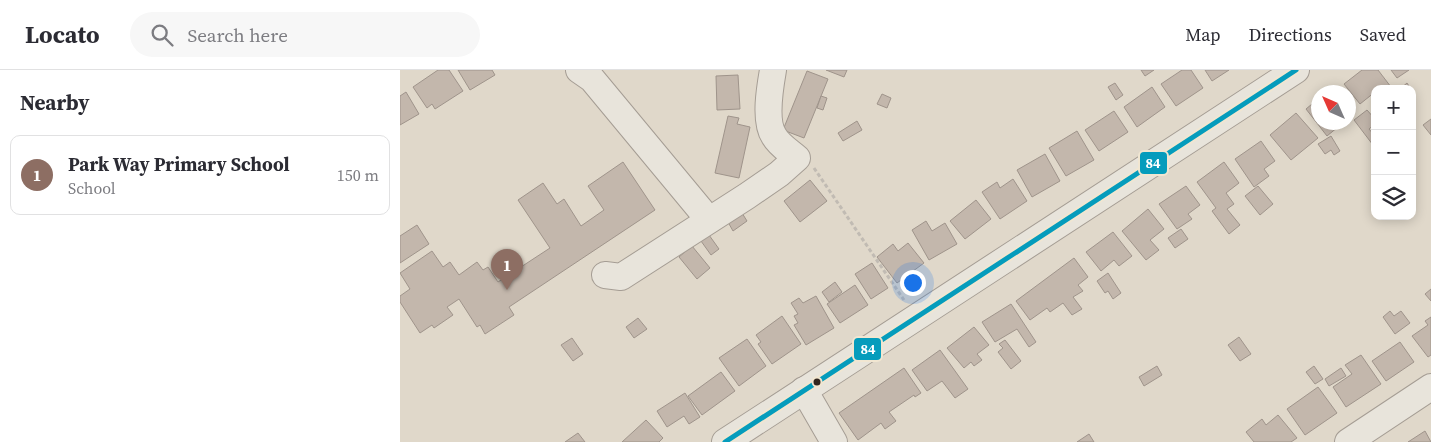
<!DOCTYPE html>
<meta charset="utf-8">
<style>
body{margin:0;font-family:"Source Serif 4",serif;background:#f7f7f7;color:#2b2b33}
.controls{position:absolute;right:15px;top:15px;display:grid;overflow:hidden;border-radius:10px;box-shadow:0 2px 12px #0003}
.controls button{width:45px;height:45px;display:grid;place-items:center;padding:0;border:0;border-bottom:1px solid #e1e1e2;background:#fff;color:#2b2b33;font:25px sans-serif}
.compass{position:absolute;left:911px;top:15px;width:45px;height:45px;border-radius:50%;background:#fff;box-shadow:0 2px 12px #0003;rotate:315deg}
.you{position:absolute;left:512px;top:212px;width:18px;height:18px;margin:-12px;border:4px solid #fff;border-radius:50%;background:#1a73e8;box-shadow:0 0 0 8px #1a73e833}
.badge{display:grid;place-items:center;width:32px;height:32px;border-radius:50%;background:#1a73e8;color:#fff;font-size:16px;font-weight:700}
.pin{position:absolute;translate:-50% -41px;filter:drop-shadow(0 1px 2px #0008)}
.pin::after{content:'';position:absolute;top:26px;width:18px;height:15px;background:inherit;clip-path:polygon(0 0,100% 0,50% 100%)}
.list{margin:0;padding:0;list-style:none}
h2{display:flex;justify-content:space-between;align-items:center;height:65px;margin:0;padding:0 20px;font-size:21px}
h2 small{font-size:16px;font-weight:400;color:#7c7c81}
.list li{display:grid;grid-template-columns:32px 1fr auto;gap:15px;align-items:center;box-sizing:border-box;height:80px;margin:0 10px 10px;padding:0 10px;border:1px solid #e1e1e2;border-radius:10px}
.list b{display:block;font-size:19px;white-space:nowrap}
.list p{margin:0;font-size:16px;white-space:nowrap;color:#7c7c81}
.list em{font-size:16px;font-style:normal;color:#7c7c81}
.icon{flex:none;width:28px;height:28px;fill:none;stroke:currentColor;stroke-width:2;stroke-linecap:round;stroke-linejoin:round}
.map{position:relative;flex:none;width:1031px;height:372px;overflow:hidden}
header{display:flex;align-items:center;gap:30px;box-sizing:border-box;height:70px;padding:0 25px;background:#fff;border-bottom:1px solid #e1e1e2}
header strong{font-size:24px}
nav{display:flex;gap:28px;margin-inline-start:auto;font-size:18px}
.search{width:350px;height:45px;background:#f7f7f7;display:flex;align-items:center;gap:12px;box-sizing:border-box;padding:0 18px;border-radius:28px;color:#7c7c81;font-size:19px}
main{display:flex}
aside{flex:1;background:#fff}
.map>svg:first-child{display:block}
</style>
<header>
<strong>Locato</strong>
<div class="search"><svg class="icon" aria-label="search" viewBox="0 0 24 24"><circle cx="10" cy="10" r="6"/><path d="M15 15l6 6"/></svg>Search here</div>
<nav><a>Map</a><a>Directions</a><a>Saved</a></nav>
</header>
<main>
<aside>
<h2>Nearby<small></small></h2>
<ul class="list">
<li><span class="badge" style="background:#8d6e63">1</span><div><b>Park Way Primary School</b><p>School</p></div><em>150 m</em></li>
</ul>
</aside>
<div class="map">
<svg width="1031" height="372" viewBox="0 0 1031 372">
<rect width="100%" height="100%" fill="#e0d8ca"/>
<!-- building -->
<g fill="#c3b7ac" stroke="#9f948b">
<polygon points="38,0 49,0 63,21 35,39 32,34 27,38 13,17"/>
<polygon points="58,0 92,0 95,5 70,20"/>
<polygon points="426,0 447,0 444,7"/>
<polygon points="741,0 754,0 745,6"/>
<polygon points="782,0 791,0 803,18 776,36 761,14"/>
<polygon points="805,0 829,0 812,11"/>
<polygon points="962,0 978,0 991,17 989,19 975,19 975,22 960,34 944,14"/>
<polygon points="991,0 1009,0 997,8"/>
<polygon points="407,1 428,9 404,68 383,60"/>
<polygon points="338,5 340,39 317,40 316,6"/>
<polygon points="715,13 723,25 716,30 708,17"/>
<polygon points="1007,13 1011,19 1000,19"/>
<polygon points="752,17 765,37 737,57 724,37"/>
<polygon points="6,22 19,44 0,55 0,26"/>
<polygon points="482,24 491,28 487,38 477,34"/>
<polygon points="421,26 427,28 423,40 417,38"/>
<polygon points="918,29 918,52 944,52 927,66 906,39"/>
<polygon points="948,38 954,45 948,49"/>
<polygon points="967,40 975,49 975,54 969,59 975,66 975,73 973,75 954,50"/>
<polygon points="714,41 728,62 699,81 685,60"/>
<polygon points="896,43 918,68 891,90 870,65"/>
<polygon points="328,46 339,48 337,54 350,57 339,108 315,103"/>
<polygon points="1031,49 1031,65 1023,55"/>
<polygon points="457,51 462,60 443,71 438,63"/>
<polygon points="677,61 694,90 666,106 649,78"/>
<polygon points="931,66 940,81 934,85 931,80 925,84 918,74"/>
<polygon points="861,71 875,91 864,99 869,106 854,117 835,89"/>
<polygon points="645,84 660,111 632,127 617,100"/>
<polygon points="223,92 255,140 109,237 114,245 85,264 80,255 77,257 59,229 47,237 53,245 34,258 32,255 20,263 0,232 0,226 10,219 0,203 32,181 43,197 50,192 59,205 77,192 83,200 88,197 98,212 150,178 118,130 143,113 157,134 164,129 181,156 204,140 188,116"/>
<polygon points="824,92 839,113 826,123 834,134 827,139 840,155 829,164 812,141 816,138 797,112"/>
<polygon points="613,109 627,131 600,149 582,122 597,112 600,118"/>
<polygon points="410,110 427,131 400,152 384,131"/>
<polygon points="786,116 800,135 788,144 792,149 777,159 759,134"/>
<polygon points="858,116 873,134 860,145 845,126"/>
<polygon points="576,130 591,149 565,169 550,151"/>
<polygon points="748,139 764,159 750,170 759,180 746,190 722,161"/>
<polygon points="342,143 347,151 333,161 328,152"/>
<polygon points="526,151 532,161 545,153 557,174 529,190 512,160"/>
<polygon points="17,155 29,174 0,193 0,166"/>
<polygon points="781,159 788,169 775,178 768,168"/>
<polygon points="713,162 732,186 719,196 714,190 701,201 686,182"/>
<polygon points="309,165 319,179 311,185 301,171"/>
<polygon points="508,173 524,193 497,213 477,187 493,174 498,181"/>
<polygon points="292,176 310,198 297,209 279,187"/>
<polygon points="674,188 688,207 678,215 683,221 673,227 682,239 672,245 663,233 650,242 647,238 630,250 616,231"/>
<polygon points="472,193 488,218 471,229 455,204"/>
<polygon points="708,203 721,223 713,229 708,221 705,223 697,211"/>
<polygon points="435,212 442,222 429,232 422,222"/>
<polygon points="455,215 468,235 440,253 427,234"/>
<polygon points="1031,219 1031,231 1025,224"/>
<polygon points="416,226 434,258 406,275 394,255 398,253 394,246 398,244 391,233 399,228 403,233"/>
<polygon points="611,234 636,272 629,277 617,259 595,272 582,252"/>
<polygon points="990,241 994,246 1001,241 1010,253 995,264 983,247"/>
<polygon points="382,246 401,274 372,294 358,274 361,272 356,265"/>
<polygon points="1031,247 1031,285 1028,287 1012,266 1028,255 1025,251"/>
<polygon points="238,248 247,259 234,268 226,257"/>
<polygon points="574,257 589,275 577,284 582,290 574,296 571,292 564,298 547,278"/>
<polygon points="839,267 851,284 840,291 828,275"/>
<polygon points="172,268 183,284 173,291 161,275"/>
<polygon points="347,269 366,296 339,316 319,288"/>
<polygon points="605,270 621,291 611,299 598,282 603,278 599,274"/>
<polygon points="1000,272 1014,292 986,311 972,291"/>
<polygon points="540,280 568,319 555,328 542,311 527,321 512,300"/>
<polygon points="961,285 981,314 946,337 933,317 952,304 945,295"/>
<polygon points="757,296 762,305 744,316 739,307"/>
<polygon points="914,296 923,309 915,314 906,302"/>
<polygon points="504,298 521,323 515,327 514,325 489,342 496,351 485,359 481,353 458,370 439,343"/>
<polygon points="941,298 946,306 929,316 925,309"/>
<polygon points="321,302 335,321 302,345 288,326"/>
<polygon points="918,317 937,343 905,365 887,339"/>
<polygon points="285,323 300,347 289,354 284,346 267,357 257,341"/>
<polygon points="878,345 897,368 891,372 854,372 846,362 862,349 866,355"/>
<polygon points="246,350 263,368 259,372 222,372"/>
<polygon points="1025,361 1031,372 1008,372"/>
<polygon points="178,363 185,372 165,372"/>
<polygon points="689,364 694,372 677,372"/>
</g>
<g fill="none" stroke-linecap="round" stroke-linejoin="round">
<defs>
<g id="minor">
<polyline points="179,0 192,9 309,150"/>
<path d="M 205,205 L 221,207 L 347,126 L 379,104 L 397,88 C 389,81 379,75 374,66 C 364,51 370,17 373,0"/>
<polyline points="404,320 434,372"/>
<polyline points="325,372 896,0"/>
<polyline points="948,372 1031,317"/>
</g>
</defs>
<!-- minor casing -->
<use href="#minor" stroke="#a59d94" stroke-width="28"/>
<!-- path -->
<polyline stroke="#c1bbb3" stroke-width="3" stroke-dasharray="4 2.5" stroke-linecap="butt" points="414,98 504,230"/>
<!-- minor -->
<use href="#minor" stroke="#e8e4db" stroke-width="26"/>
<defs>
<polyline id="bus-1" points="325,372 896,0"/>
</defs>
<!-- bus-1 casing -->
<use href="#bus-1" stroke="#f1e6d1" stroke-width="9"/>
<!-- bus-1 -->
<use href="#bus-1" stroke="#059cbc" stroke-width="5"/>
</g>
<!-- markers -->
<circle fill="#32261e" stroke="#f1e6d1" stroke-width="2" cx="417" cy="312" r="4.5"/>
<g stroke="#f1e6d1" stroke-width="2">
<rect x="739" y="81" width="29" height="24" rx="5" fill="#059cbc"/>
<rect x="453" y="267" width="29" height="24" rx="5" fill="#059cbc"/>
</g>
<g font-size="14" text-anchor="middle" font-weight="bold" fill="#fff">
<text x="753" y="98">84</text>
<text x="468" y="284">84</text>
</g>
</svg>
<div class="controls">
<button>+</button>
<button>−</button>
<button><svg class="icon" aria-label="layers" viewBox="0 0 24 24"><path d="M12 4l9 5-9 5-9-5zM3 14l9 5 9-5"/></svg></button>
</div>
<svg class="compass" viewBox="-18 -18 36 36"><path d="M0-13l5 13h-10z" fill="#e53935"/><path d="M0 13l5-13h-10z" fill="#7c7c81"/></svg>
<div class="you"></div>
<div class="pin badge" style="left:107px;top:220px;background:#8d6e63">1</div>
</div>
</main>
